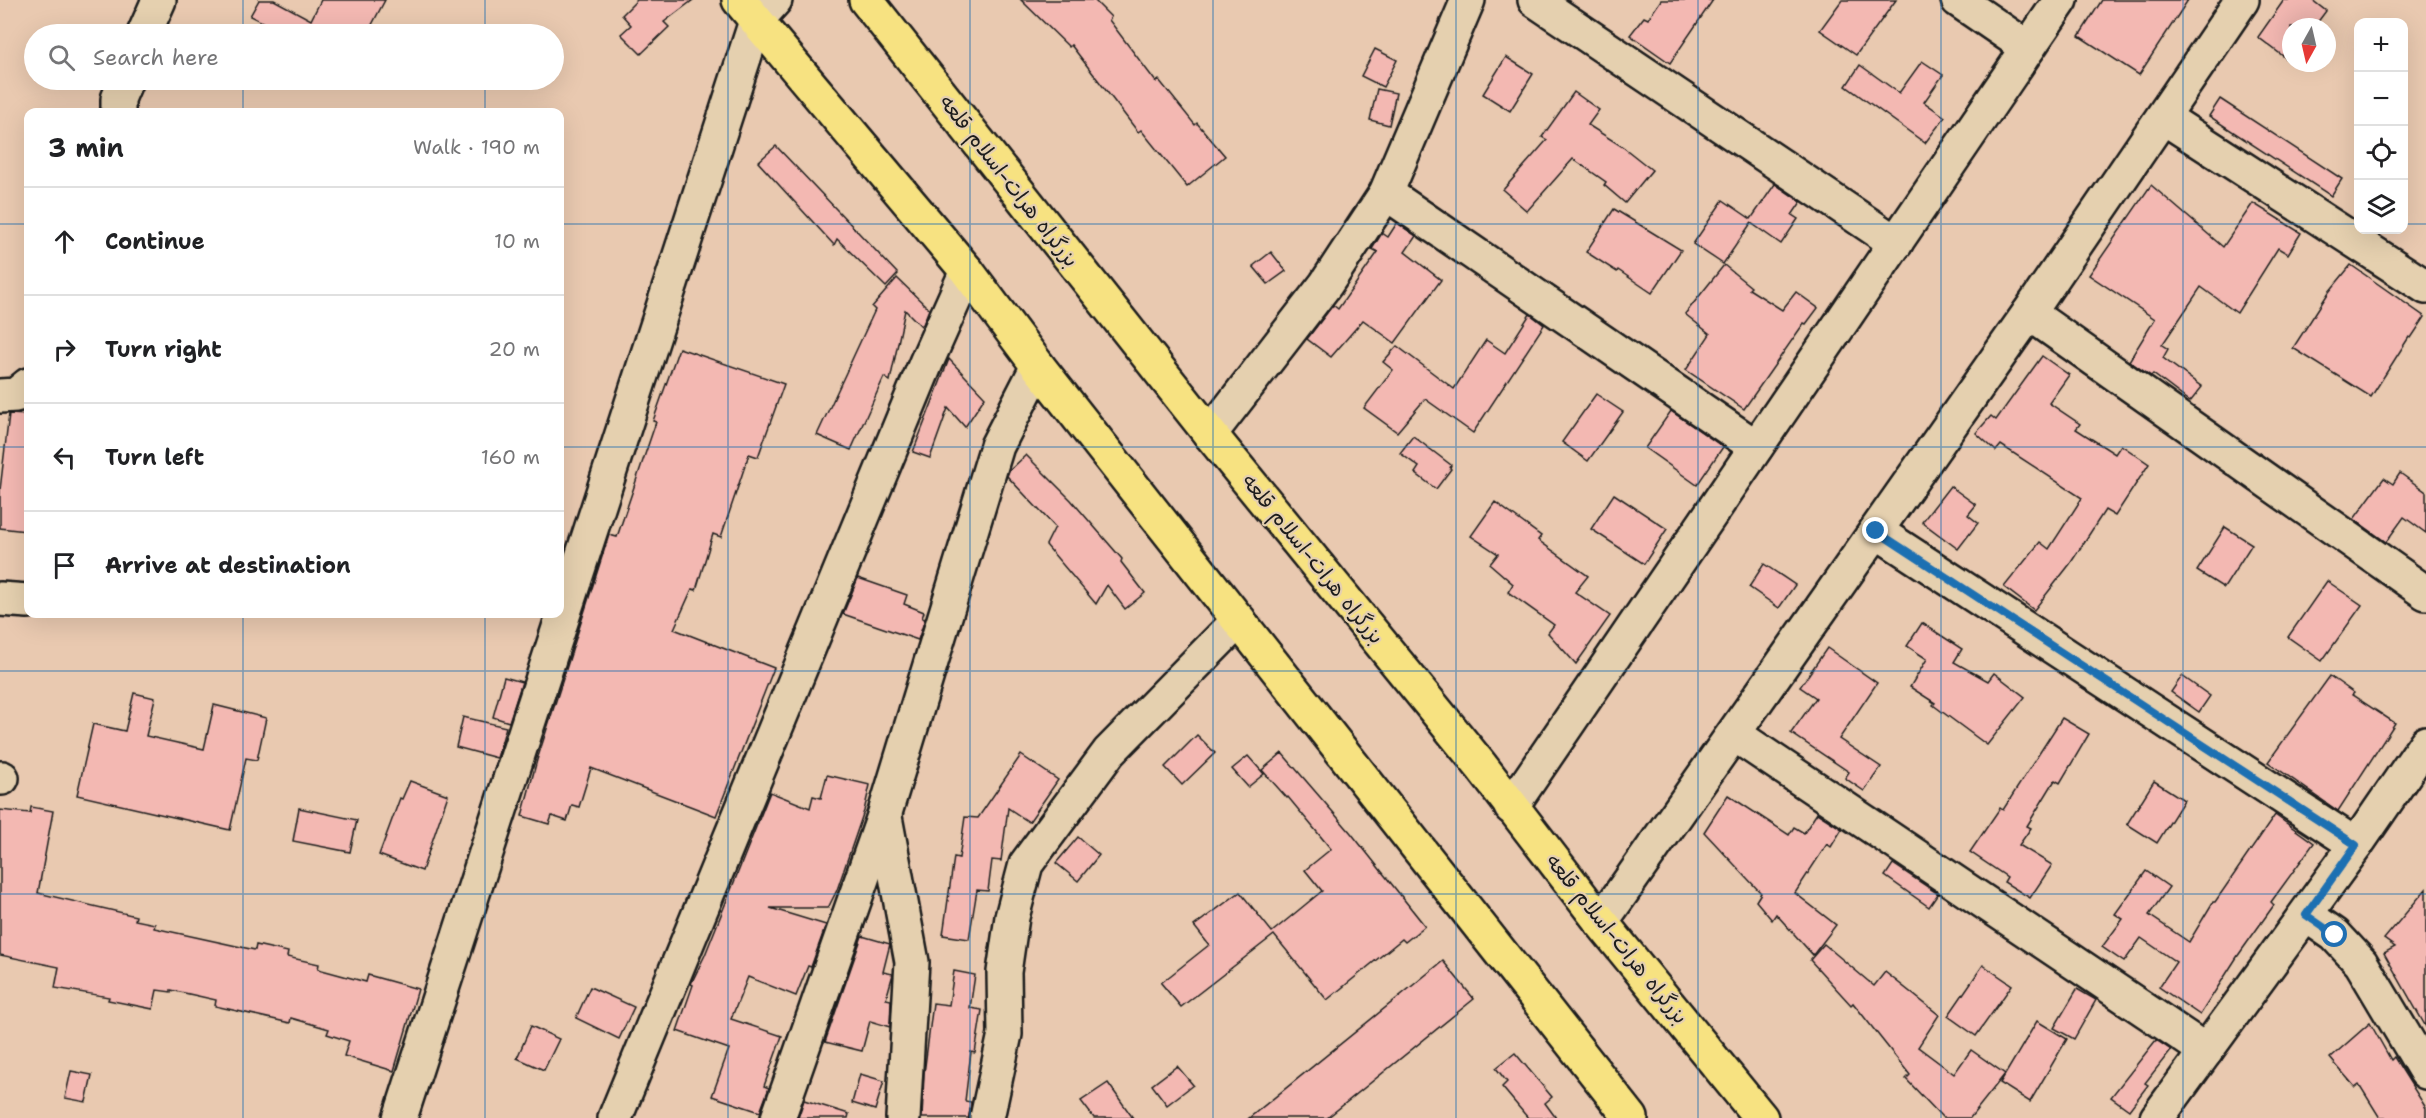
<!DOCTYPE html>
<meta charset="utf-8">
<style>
body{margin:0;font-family:"Shantell Sans","Playpen Sans Arabic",sans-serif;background:#f6f6f6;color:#202124}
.controls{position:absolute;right:18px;top:18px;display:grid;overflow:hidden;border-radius:12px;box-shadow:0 6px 24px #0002}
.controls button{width:54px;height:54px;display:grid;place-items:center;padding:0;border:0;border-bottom:2px solid #e0e0e0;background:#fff;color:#202124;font:30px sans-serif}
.compass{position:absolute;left:2282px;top:18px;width:54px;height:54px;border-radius:50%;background:#fff;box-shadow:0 6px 24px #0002;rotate:188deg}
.stop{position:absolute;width:18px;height:18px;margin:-14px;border:4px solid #1f6fb2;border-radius:50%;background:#fff}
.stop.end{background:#1f6fb2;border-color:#fff;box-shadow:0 2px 6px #0008}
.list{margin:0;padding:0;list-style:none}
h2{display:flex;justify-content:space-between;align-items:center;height:78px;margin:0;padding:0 24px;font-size:26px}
h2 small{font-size:20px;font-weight:400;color:#757577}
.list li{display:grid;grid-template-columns:39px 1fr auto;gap:18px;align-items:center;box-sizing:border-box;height:108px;padding:0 24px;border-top:2px solid #e0e0e0}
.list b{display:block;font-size:22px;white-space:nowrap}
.list em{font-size:20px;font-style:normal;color:#757577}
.icon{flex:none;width:33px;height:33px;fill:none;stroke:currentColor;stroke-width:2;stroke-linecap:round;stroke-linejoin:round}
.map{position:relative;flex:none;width:2426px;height:1118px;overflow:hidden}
.search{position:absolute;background:#fff;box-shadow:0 6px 24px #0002;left:24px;top:24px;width:540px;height:66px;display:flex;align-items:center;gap:15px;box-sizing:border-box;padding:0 21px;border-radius:33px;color:#757577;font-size:22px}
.panel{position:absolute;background:#fff;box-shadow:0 6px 24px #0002;left:24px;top:108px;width:540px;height:510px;border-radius:12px}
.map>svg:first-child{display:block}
</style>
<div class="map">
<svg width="2426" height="1118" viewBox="0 0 2426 1118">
<rect width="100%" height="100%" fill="#e9c9b0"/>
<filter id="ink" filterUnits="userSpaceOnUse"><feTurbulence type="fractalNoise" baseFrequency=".0167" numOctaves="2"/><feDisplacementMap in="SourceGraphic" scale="12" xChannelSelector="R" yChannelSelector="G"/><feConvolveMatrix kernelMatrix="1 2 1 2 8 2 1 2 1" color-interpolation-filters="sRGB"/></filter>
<g filter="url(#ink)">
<!-- building -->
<g fill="#f3b8b2" stroke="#1c1c1c" stroke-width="1.5">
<polygon points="259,0 274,0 311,20 321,0 385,0 367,34 286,34 250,16"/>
<polygon points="637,0 693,0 664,22 669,27 641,54 621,34 631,25 622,15"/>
<polygon points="1021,0 1094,0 1111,17 1109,20 1156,82 1159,80 1195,125 1197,123 1225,156 1187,187 1141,130 1138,132 1071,45 1069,47"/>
<polygon points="1661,0 1713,0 1670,63 1630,35 1644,17 1648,19"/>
<polygon points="1842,0 1896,0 1856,55 1820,30"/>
<polygon points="2102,0 2188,0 2139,75 2079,36"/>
<polygon points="2284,0 2312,0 2326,11 2314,27 2291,27 2291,62 2258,37"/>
<polygon points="1375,49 1397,60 1383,87 1361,76"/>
<polygon points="1506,57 1533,74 1510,111 1483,94"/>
<polygon points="1922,61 1943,75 1924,102 1945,117 1925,143 1846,86 1860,65 1899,93"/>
<polygon points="1377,89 1396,93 1389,125 1370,120"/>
<polygon points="1574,92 1599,110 1588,125 1623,147 1652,170 1625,203 1604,185 1606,182 1573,159 1527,211 1503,190 1547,140 1542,137"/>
<polygon points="2220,99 2342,179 2331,196 2209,116"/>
<polygon points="776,146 898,274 886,287 837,239 834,245 758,162"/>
<polygon points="1775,184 1801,202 1792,215 1798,219 1781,244 1751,223 1723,264 1693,244 1723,200 1751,219"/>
<polygon points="2151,185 2223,247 2253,203 2301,233 2288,254 2278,248 2237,313 2201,287 2162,345 2168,349 2163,358 2202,387 2190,402 2153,374 2151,376 2129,361 2155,319 2089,275"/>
<polygon points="1614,209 1681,250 1652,293 1618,270 1617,272 1586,252"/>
<polygon points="1397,223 1416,236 1405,252 1441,280 1395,343 1363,320 1331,357 1307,339 1333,305 1338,309 1378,252 1372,249 1382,233 1388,237"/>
<polygon points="1271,252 1286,271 1268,284 1253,266"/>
<polygon points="1724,265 1751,287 1749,289 1782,310 1796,292 1818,308 1806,324 1804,323 1744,409 1686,370 1710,334 1685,314"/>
<polygon points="2351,265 2425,317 2411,338 2409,337 2371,397 2293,348 2329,292"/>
<polygon points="897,278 929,309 922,327 905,310 890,381 884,377 851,450 817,435 875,310 872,307"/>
<polygon points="1530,314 1544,325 1473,433 1425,399 1397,432 1364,408 1393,370 1383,362 1397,346 1454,389 1486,340 1505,353"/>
<polygon points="679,348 784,384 758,457 749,454 721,537 713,534 696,590 692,589 674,629 774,668 716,816 591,768 579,807 572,805 567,821 552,816 549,824 522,816 537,760 609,535 617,537 656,422 653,421"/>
<polygon points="2042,356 2069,375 2049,403 2080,424 2076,429 2115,454 2121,445 2149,464 2115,516 2105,510 2070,564 2034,610 2004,587 2040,542 2049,549 2082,498 2001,445 1996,451 1976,433 1991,416 1996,420"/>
<polygon points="949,359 985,397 965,427 948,408 930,458 913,452"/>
<polygon points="1596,394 1623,412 1588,461 1562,442"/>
<polygon points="1671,411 1723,447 1697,485 1645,448"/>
<polygon points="9,414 28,415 28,509 26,531 0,528 0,490"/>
<polygon points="1413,436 1451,465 1450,468 1451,469 1436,489 1415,473 1419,467 1400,453"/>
<polygon points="1026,455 1071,500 1122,559 1121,562 1145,593 1125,609 1107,585 1096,604 1046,545 1055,527 1007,476 1009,471"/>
<polygon points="2400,473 2426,492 2426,533 2404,517 2386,542 2354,519 2384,478 2393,484"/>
<polygon points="1950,486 1976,505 1968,515 1978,523 1958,549 1922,522"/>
<polygon points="1614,494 1667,529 1644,564 1591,529"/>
<polygon points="1495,502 1541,536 1538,540 1588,576 1575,592 1610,616 1576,664 1548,633 1554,625 1508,592 1513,584 1490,564 1498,554 1471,536"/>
<polygon points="2225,527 2252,544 2224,588 2197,571"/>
<polygon points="1764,564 1795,585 1779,608 1749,587"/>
<polygon points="858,578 907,595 904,604 924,612 922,618 925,619 918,640 843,614"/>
<polygon points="2327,581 2362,605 2322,661 2288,637"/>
<polygon points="1922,623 1962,649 1954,662 1988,681 1994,673 2025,697 1987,745 1933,705 1935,703 1910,687 1927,659 1907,646"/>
<polygon points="1827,648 1877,683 1839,739 1881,767 1864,791 1845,778 1849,772 1791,733 1816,698 1800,687"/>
<polygon points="2182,676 2210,696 2199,712 2171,692"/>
<polygon points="2330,676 2354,693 2352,695 2395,723 2338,811 2268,762"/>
<polygon points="504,677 522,682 509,722 493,717"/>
<polygon points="134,693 155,698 146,736 204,749 214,705 266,718 257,760 246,758 230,830 77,795 93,724 125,731"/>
<polygon points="463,717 506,727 497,758 456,747"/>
<polygon points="2062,718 2089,734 2060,783 2055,780 2027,826 2031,828 2019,845 2052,865 2030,898 2004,882 2007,877 1970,852 2000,808 2003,810"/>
<polygon points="1197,735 1215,753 1182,785 1165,767"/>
<polygon points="1282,753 1351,833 1425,926 1405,942 1402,939 1327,1000 1274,935 1181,1007 1161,983 1209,945 1194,926 1240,892 1272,932 1322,891 1305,870 1331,849 1288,797 1287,798 1262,770"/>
<polygon points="1021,755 1058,780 1029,822 1008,808 1001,861 992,860 988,891 977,890 969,939 943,935 954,857 959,858 965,817 978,818"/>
<polygon points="1248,756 1264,774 1248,787 1232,769"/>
<polygon points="827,775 870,785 864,811 837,890 828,908 770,908 826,925 811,967 808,966 796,996 748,977 731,1019 782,1036 764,1086 769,1088 760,1112 712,1096 729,1049 677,1031 693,985 691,984 705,955 770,792 810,808 813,796 821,798"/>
<polygon points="410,781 448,795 422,871 379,855 400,798 402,799"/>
<polygon points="2154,781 2184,800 2157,843 2127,824"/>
<polygon points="1728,795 1789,835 1794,827 1804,833 1817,813 1842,829 1831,847 1827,844 1795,893 1836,925 1813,955 1776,914 1772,920 1756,901 1761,893 1704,832"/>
<polygon points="31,807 53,811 38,893 136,916 135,920 155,924 154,928 255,950 256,945 288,952 287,957 319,964 318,969 366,982 368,975 418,989 394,1071 344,1056 349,1041 327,1034 329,1029 291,1018 290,1023 215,1006 216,1000 171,990 171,992 157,990 153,1009 108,1000 109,997 55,988 59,967 0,955 0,810 30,813"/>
<polygon points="299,808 357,820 350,852 293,841"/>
<polygon points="2275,815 2314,843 2271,902 2274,905 2237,957 2200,1015 2159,987 2176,962 2141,938 2124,962 2102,947 2123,919 2115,914 2146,871 2169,887 2149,915 2189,942 2213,902 2215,902"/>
<polygon points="1078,837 1099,855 1078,881 1056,863"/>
<polygon points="1893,864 1938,894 1929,907 1885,876"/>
<polygon points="2426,889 2426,1027 2384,953 2395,947 2384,939"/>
<polygon points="862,936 890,944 883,972 893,974 886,999 891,1000 890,1027 870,1021 862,1051 825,1042"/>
<polygon points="1824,944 1874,986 1885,972 1939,1015 1918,1047 1954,1074 1971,1050 2005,1074 1970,1118 1943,1118 1906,1079 1910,1075 1853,1003 1851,1005 1810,960"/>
<polygon points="1443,961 1474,999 1327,1118 1249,1118"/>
<polygon points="1983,965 2012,985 1976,1036 1948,1016"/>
<polygon points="954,971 975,975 970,1008 982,1010 975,1053 971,1052 965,1101 971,1102 969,1118 922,1118 924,1074 933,1003 949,1005"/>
<polygon points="590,987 634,1007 619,1039 576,1018"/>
<polygon points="2077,989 2096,1000 2074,1039 2054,1028"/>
<polygon points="2037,1021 2067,1039 2030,1102 2000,1083"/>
<polygon points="2370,1023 2391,1060 2394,1057 2426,1108 2426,1118 2380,1118 2359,1084 2355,1087 2330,1058"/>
<polygon points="531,1026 559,1039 544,1070 517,1058"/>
<polygon points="2156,1040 2171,1050 2145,1083 2148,1085 2129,1110 2111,1097"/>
<polygon points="1515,1053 1552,1097 1545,1103 1556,1118 1528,1118 1502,1087 1507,1082 1496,1068"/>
<polygon points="1177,1066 1193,1085 1167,1105 1152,1085"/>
<polygon points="71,1071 92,1075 86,1102 65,1098"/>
<polygon points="860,1074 884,1081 875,1110 852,1103"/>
<polygon points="1108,1083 1133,1118 1094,1118 1081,1101"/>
<polygon points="804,1100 849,1114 848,1118 798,1118"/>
</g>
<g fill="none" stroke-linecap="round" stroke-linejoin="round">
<defs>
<g id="minor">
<polyline points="1535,0 1896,243"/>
<polyline points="1958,0 2028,48"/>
<polyline points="144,34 159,0"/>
<polyline points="118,112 118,99 126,80"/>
<polyline points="2163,117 2426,287"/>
<polyline points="1386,193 1756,447"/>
<polyline points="2029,313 2426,593"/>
<polyline points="0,396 16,395 28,385"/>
<polyline points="1210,434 1326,284 1386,193 1468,0"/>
<polyline points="1876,531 2356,845"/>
<polyline points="0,599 28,601"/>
<polyline points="1734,734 2206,1051"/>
<polyline points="0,778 2,778"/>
<polyline points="1511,807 2061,0"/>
<polyline points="885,817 912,962 903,1118"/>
<polyline points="2306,915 2335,935 2361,963 2426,1072"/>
<polyline points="1601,922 2029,313 2242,0"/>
<polyline points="400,1118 756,21 775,0"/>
<polyline points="615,1118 926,363 967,271"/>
<polyline points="778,1118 884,816 997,446 1038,366"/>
<polyline points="987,1118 1005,1034 1004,972 1012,917 1026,864 1109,752 1239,620"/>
<polyline points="2157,1118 2356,845 2426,743"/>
</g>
<g id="highway">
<polyline points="739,0 967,271 1038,366 1631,1118"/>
<polyline points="866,0 1210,434 1481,766 1601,922 1761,1118"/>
</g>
</defs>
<!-- minor casing -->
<use href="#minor" stroke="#1c1c1c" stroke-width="38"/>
<!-- highway casing -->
<use href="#highway" stroke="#1c1c1c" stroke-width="38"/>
<!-- minor -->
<use href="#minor" stroke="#e5d0af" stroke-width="33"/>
<!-- highway -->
<use href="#highway" stroke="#f7e281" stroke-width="33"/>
</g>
</g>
<g fill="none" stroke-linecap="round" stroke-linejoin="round" filter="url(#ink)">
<!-- route -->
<polyline stroke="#1f6fb2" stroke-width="8" points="1876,531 2356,845 2306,915 2335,935"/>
</g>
<!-- grid -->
<path fill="none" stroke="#1f6fb2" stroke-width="1.5" stroke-opacity="0.55" d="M 243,0 L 243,34M 485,0 L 485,34M 728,0 L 728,1118M 970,0 L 970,1118M 1213,0 L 1213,1118M 1456,0 L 1456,1118M 1698,0 L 1698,1118M 1941,0 L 1941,1118M 2183,0 L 2183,1118M 243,80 L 243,112M 485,80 L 485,112M 0,224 L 28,224M 560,224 L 2358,224M 2404,224 L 2426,224M 0,447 L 28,447M 560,447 L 2426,447M 243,614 L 243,1118M 485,614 L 485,1118M 0,671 L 2426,671M 0,894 L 2426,894"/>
<g text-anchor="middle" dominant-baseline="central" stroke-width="4.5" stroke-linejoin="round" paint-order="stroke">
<!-- street labels -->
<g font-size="21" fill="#1c1c1c" stroke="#e5d0af">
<text transform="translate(1009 181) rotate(52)">بزرگراه هرات-اسلام قلعه</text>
<text transform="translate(1313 559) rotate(51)">بزرگراه هرات-اسلام قلعه</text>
<text transform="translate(1617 939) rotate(51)">بزرگراه هرات-اسلام قلعه</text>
</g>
</g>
</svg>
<div class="controls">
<button>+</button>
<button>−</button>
<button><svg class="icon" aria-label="locate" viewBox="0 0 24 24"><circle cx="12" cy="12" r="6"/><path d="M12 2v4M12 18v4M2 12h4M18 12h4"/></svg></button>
<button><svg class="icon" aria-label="layers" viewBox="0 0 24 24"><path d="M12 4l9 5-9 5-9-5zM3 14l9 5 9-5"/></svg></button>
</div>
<svg class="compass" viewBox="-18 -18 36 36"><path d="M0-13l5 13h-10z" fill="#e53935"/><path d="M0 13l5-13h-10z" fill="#757577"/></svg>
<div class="stop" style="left:2335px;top:935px"></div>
<div class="stop end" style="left:1876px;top:531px"></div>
<div class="search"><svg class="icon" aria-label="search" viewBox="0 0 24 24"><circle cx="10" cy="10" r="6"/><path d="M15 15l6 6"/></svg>Search here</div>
<section class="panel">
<h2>3 min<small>Walk · 190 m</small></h2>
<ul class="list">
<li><svg class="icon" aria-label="ahead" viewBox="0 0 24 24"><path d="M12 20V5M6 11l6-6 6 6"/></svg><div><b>Continue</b></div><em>10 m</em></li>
<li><svg class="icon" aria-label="right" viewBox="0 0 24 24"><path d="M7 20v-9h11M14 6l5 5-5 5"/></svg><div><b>Turn right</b></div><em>20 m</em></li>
<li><svg class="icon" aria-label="left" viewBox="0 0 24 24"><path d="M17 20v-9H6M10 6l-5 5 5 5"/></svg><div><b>Turn left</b></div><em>160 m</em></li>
<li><svg class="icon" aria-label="arrive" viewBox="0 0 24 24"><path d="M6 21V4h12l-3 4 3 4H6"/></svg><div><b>Arrive at destination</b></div></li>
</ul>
</section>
</div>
